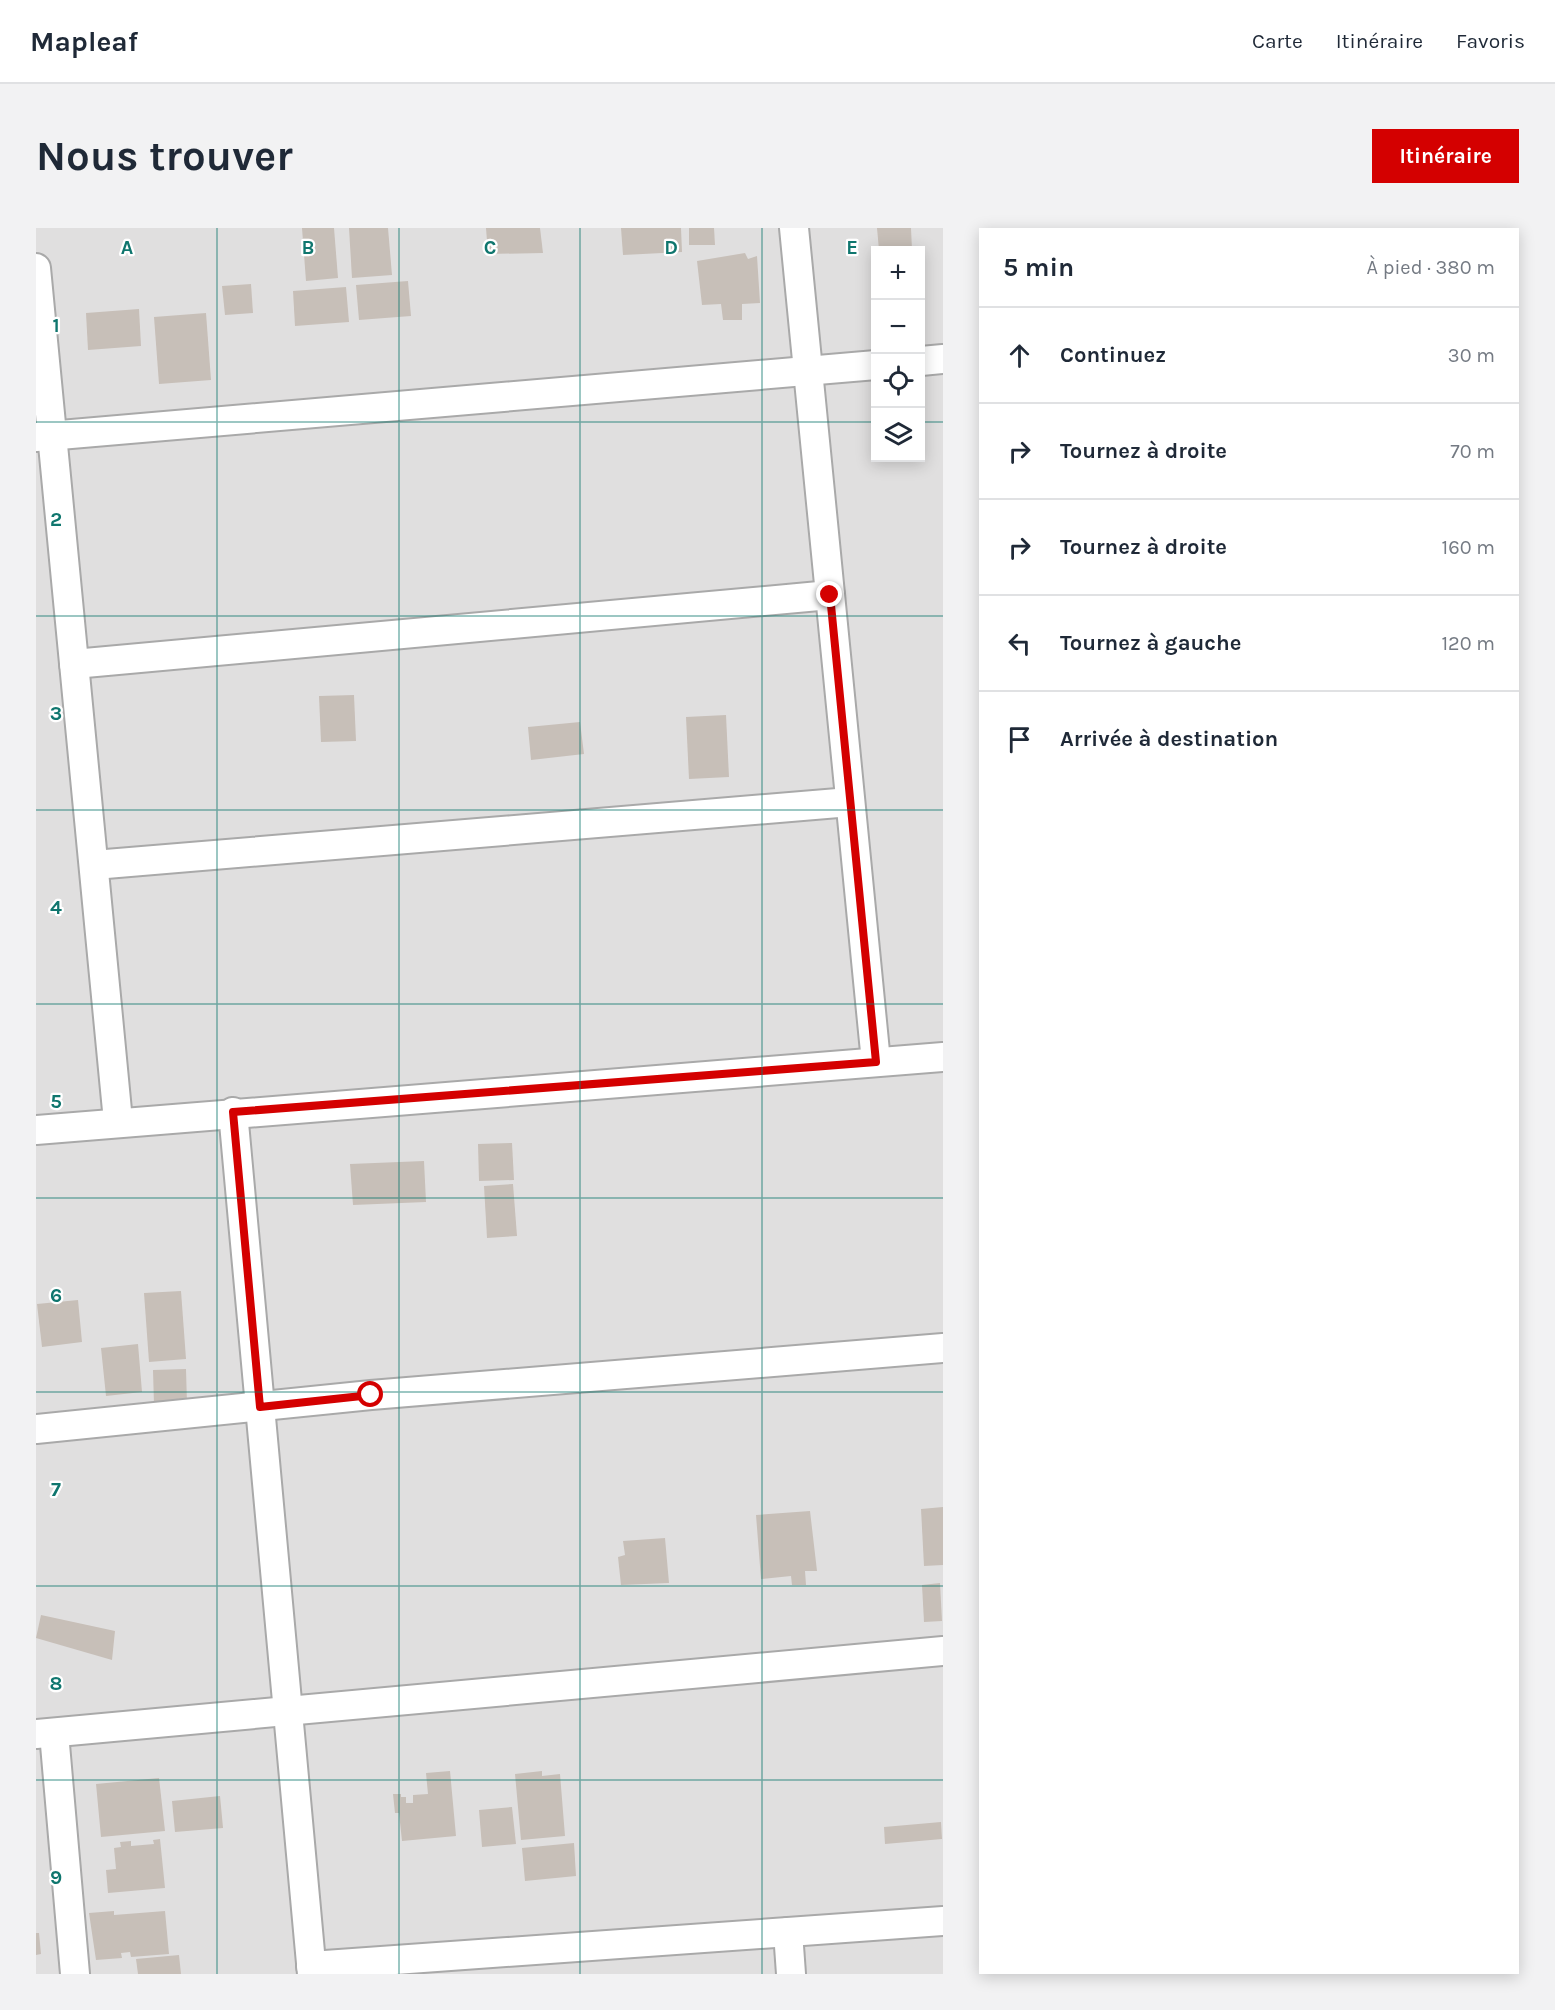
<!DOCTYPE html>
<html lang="fr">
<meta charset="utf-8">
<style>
body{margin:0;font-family:Karla,sans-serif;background:#f2f2f3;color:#1f2937}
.controls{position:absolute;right:18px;top:18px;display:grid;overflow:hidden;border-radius:0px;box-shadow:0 3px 15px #0003}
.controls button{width:54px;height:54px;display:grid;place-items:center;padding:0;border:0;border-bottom:2px solid #e0e1e3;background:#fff;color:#1f2937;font:30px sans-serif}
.stop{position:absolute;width:18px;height:18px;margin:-14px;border:4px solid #d40000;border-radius:50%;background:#fff}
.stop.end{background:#d40000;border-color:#fff;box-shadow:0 2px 6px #0008}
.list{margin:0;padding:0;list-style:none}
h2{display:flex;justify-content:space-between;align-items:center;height:78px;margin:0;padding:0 24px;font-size:26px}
h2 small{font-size:20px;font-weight:400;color:#747a83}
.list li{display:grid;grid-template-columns:39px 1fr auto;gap:18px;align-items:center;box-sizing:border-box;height:96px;padding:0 24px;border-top:2px solid #e0e1e3}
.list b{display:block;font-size:22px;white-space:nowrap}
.list em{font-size:20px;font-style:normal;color:#747a83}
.icon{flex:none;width:33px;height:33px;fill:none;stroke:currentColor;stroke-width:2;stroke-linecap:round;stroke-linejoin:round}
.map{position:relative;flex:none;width:907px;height:1746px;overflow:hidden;border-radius:0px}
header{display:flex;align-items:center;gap:36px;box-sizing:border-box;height:84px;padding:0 30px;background:#fff;border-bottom:2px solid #e0e1e3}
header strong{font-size:28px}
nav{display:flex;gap:33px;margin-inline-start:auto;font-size:21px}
.intro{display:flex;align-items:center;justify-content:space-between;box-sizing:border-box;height:144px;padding:0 36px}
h1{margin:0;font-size:42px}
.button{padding:15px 27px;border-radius:0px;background:#d40000;color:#fff;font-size:21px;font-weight:700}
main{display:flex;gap:36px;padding:0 36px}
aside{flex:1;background:#fff;border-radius:0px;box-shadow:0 3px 15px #0003}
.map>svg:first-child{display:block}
</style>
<header>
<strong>Mapleaf</strong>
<nav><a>Carte</a><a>Itinéraire</a><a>Favoris</a></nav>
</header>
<div class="intro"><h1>Nous trouver</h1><a class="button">Itinéraire</a></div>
<main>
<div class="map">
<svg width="907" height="1746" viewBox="0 0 907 1746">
<rect width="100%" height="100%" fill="#f2efe9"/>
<!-- residential -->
<path fill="#e0dfdf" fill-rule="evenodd" d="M 0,0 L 907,0 L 907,1746 L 0,1746 ZM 840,22 L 885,22 L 885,230 L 840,230 Z"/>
<!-- building -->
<g fill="#c7bfb8">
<polygon points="266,0 298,0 302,50 270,53"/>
<polygon points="313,0 352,0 356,47 316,50"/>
<polygon points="450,0 504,0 507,25 452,26"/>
<polygon points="585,0 645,0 646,24 587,27"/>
<polygon points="653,0 678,0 679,17 653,17"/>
<polygon points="841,0 875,0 876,22 843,22"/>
<polygon points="709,25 712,31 721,28 724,75 706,76 706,92 687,92 685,76 666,77 661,33"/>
<polygon points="372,53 375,88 323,92 320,57"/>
<polygon points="215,56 217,85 189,87 186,58"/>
<polygon points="310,59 313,94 259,98 257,63"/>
<polygon points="103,81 105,118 52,122 50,85"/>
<polygon points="170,85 175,152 123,156 118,89"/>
<polygon points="318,467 320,513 285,514 283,468"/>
<polygon points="690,487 693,549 653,551 650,489"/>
<polygon points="544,494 548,526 495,532 492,499"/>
<polygon points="476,915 478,952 443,953 442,916"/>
<polygon points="388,933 390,974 317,977 314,936"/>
<polygon points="477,956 481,1008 451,1010 448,958"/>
<polygon points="145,1063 150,1131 113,1134 108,1065"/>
<polygon points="42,1072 46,1114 6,1119 1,1076"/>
<polygon points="102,1116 106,1164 70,1168 65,1120"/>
<polygon points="150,1141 151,1176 118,1177 117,1142"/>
<polygon points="907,1279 907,1337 888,1338 885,1281"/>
<polygon points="774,1283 781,1343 769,1343 770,1357 756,1357 755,1348 725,1351 720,1287"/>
<polygon points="629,1310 633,1355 585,1357 582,1329 589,1327 587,1313"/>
<polygon points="904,1355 906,1393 888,1394 886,1357"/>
<polygon points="5,1387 79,1403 76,1432 0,1410"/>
<polygon points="414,1543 420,1608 366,1613 363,1585 359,1585 357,1566 365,1566 365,1569 370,1569 370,1575 377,1575 377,1567 392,1566 390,1545"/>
<polygon points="506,1543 506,1548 524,1546 529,1608 485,1612 479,1546"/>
<polygon points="123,1550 129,1603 65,1609 60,1556"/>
<polygon points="184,1568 187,1600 139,1604 136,1573"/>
<polygon points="476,1579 480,1616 446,1619 443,1582"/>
<polygon points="905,1594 906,1611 849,1616 848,1599"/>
<polygon points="124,1611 129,1660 72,1665 70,1642 80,1641 78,1620 85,1619 84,1614 95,1613 95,1618 118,1616 117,1612"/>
<polygon points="538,1615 540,1648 489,1653 486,1620"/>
<polygon points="78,1683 78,1687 129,1683 133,1726 95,1729 94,1724 85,1725 86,1730 60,1732 53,1685"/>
<polygon points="0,1705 3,1705 5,1726 0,1727"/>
<polygon points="143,1727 145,1746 102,1746 100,1731"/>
</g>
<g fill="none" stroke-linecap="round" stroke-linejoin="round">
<defs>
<g id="street">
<polyline points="758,0 840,834"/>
<polyline points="0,40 82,893"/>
<polyline points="885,133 907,131"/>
<polyline points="0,209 840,137"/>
<polyline points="38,436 794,367"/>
<polyline points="58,637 814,574"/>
<polyline points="197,884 276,1746"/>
<polyline points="0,902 907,829"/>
<polyline points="0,1201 335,1167 907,1120"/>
<polyline points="18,1505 39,1746"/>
<polyline points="0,1506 907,1423"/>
<polyline points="752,1704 755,1746"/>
<polyline points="275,1738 907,1693"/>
</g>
</defs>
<!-- street casing -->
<use href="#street" stroke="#a9a9a9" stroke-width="32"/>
<!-- street -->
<use href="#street" stroke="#fff" stroke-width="28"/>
</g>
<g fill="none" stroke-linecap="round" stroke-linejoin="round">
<!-- route -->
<polyline stroke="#d40000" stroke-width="8" points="335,1167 224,1179 197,884 840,834 794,367"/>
</g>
<!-- grid -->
<path fill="none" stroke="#0f766e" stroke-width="1.5" stroke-opacity="0.55" d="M 181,0 L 181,1746M 363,0 L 363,1746M 544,0 L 544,1746M 726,0 L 726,1746M 0,194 L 840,194M 885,194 L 907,194M 0,388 L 907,388M 0,582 L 907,582M 0,776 L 907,776M 0,970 L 907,970M 0,1164 L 907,1164M 0,1358 L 907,1358M 0,1552 L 907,1552"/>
<g font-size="20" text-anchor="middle" font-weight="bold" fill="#0f766e" stroke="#fff" stroke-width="4.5" stroke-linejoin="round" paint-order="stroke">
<text x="91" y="26">A</text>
<text x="272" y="26">B</text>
<text x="454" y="26">C</text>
<text x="635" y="26">D</text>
<text x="816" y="26">E</text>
<text x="20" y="104">1</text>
<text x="20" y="298">2</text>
<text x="20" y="492">3</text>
<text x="20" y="686">4</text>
<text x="20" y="880">5</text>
<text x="20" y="1074">6</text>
<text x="20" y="1268">7</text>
<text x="20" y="1462">8</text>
<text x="20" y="1656">9</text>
</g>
</svg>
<div class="controls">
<button>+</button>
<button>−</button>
<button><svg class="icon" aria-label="locate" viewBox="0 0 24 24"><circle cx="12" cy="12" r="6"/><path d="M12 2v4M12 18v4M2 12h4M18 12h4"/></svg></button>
<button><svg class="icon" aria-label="layers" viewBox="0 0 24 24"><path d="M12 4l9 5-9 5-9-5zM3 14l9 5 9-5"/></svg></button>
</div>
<div class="stop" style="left:335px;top:1167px"></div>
<div class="stop end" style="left:794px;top:367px"></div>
</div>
<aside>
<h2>5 min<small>À pied · 380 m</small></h2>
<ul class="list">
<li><svg class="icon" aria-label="ahead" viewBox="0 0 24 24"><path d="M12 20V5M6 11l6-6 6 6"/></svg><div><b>Continuez</b></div><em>30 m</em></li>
<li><svg class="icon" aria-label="right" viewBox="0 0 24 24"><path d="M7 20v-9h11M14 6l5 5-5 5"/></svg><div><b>Tournez à droite</b></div><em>70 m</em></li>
<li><svg class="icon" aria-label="right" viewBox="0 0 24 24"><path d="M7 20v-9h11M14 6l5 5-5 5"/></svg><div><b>Tournez à droite</b></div><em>160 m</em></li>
<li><svg class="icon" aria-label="left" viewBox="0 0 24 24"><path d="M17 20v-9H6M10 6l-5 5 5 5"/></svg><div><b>Tournez à gauche</b></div><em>120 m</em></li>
<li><svg class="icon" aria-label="arrive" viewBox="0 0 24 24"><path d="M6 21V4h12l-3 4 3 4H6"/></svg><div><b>Arrivée à destination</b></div></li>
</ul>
</aside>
</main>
